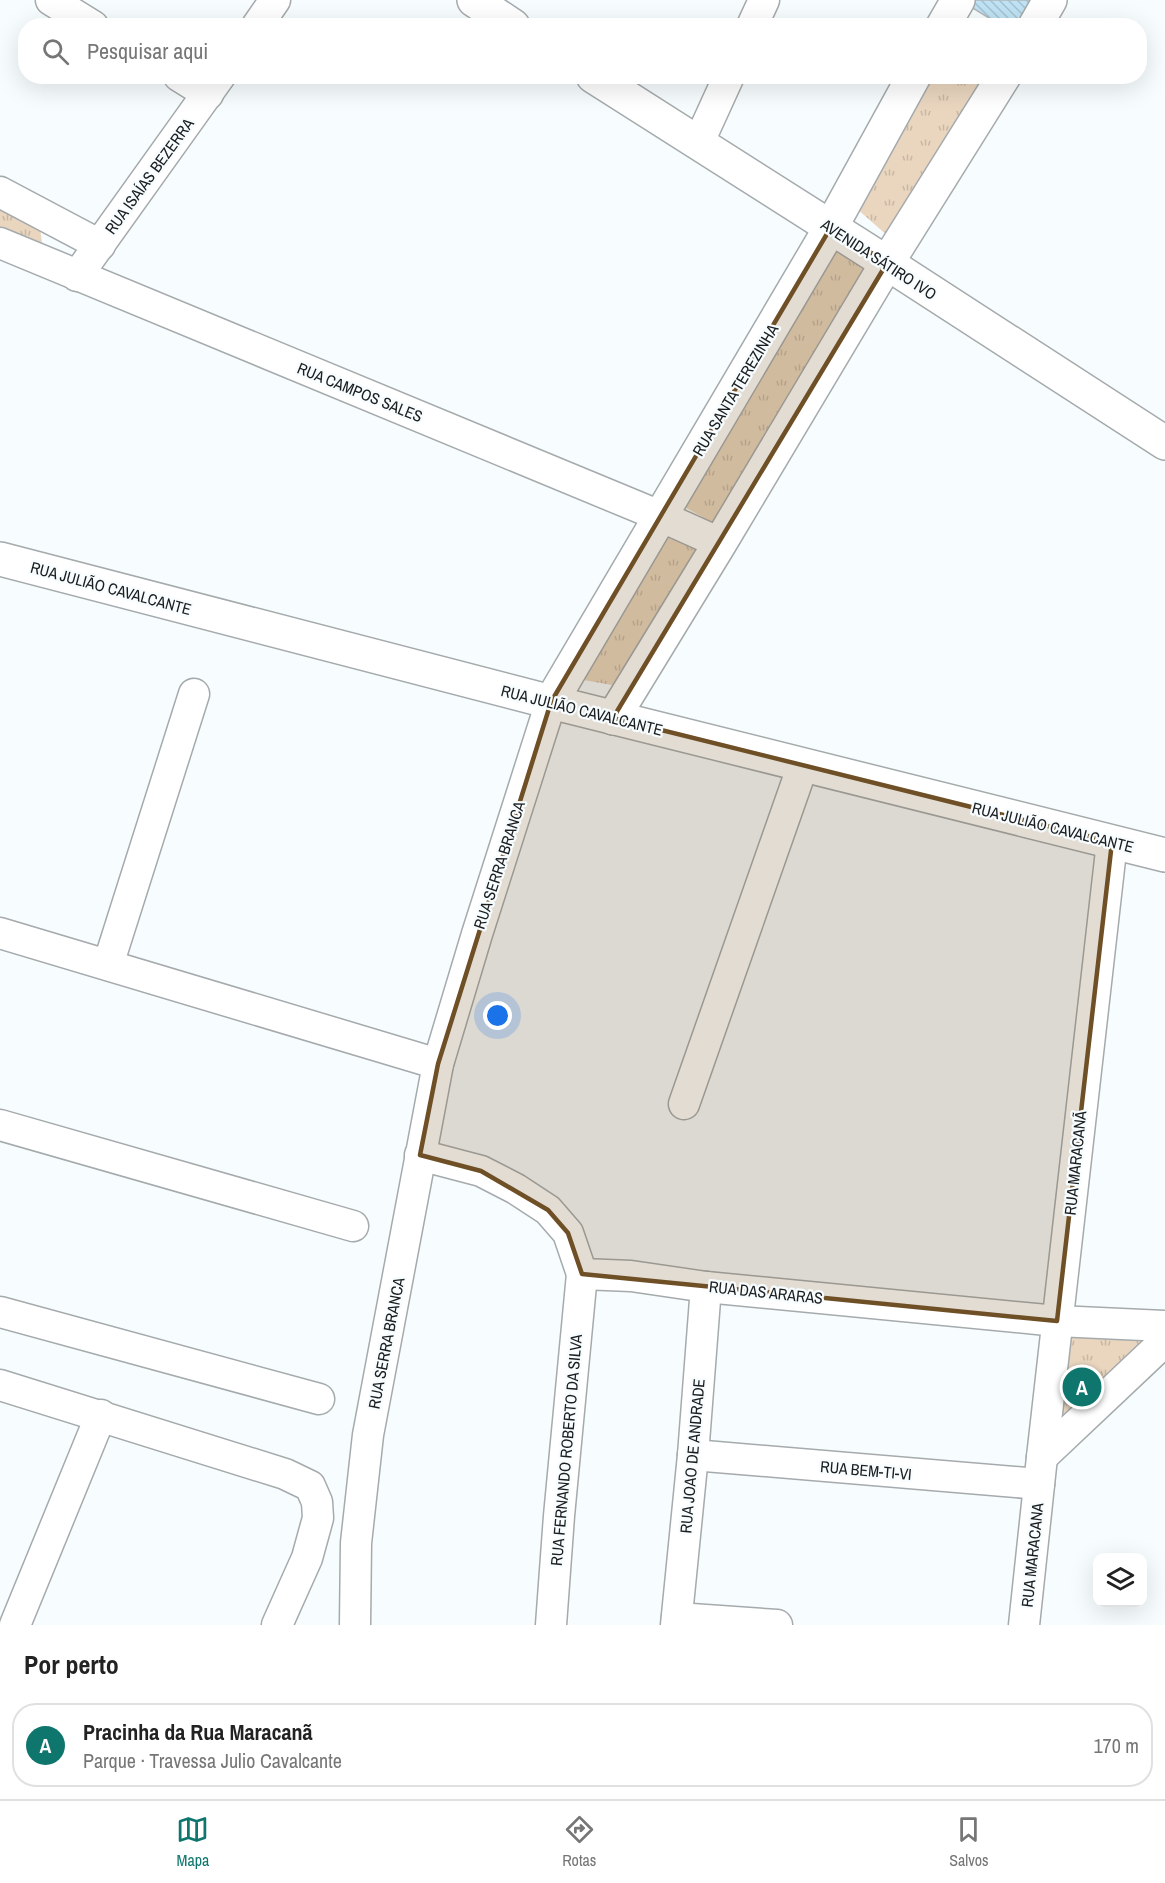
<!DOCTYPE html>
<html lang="pt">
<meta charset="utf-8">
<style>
body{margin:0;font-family:"Archivo Narrow",sans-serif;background:#f6f6f6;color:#222}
.controls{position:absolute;right:18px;bottom:18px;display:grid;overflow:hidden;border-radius:12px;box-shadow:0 6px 24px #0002}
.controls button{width:54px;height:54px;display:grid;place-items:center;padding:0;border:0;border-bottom:2px solid #e0e0e0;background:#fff;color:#222;font:30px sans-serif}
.you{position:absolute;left:498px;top:1016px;width:21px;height:21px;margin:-15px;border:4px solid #fff;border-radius:50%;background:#1a73e8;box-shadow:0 0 0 9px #1a73e833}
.badge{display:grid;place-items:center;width:39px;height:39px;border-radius:50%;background:#0f766e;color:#fff;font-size:20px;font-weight:700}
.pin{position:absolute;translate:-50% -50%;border:3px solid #fff;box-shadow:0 2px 6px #0006}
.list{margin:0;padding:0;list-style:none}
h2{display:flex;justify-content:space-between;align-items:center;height:78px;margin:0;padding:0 24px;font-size:26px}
h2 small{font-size:20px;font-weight:400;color:#767676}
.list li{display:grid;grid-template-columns:39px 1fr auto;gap:18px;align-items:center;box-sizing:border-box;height:84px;margin:0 12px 12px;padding:0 12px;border:2px solid #e0e0e0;border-radius:24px}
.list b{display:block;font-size:22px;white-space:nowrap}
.list p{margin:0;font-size:20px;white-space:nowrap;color:#767676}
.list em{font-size:20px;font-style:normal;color:#767676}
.icon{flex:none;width:33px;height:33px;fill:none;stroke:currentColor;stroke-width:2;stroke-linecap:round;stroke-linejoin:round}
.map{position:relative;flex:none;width:1165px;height:1625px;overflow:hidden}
.search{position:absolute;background:#fff;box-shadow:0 6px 24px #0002;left:18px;right:18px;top:18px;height:66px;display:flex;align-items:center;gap:15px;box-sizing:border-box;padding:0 21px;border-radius:24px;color:#767676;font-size:22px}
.sheet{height:174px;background:#fff}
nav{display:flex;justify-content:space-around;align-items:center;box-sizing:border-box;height:84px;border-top:2px solid #e0e0e0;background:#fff;font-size:16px;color:#767676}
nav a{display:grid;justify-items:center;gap:3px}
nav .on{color:#0f766e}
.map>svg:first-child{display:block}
</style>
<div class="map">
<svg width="1165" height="1625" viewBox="0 0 1165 1625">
<defs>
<pattern id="park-tufts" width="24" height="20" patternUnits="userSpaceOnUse" patternTransform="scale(1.5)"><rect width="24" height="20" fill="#ead6bf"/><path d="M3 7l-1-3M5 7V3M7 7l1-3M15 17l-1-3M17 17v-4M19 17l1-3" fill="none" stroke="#c8b7a4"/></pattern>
<pattern id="building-back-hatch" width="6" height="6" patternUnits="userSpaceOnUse" patternTransform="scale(1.5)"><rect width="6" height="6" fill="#bfe3f4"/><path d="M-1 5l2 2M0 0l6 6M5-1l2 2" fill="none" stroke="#a4c2d1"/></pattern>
</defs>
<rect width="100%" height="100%" fill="#f7fcfe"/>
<!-- park -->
<g fill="url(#park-tufts)">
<polygon points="931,77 978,77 984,80 889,237 856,208"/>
<polygon points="0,200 39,220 42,243 12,239 0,234"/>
<polygon points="838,240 878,267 717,525 681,505"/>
<polygon points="664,532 705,549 617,686 578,679"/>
<polygon points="1063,1328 1165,1332 1051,1441"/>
</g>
<!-- building -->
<polygon fill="url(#building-back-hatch)" stroke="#b3b7ba" stroke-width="1.5" points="974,0 1032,0 1017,26 1002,26 971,7"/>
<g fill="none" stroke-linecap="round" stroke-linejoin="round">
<defs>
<g id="minor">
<polyline points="51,0 93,26"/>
<polyline points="257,26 275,0"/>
<polyline points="752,26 764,0"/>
<polyline points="179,76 208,94"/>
<polyline points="698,144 729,76"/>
<polyline points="0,192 100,245"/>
<polyline points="0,243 660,516 720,543"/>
<polyline points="77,276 220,76"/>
<polyline points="0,933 438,1064"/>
<polyline points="108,965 194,694"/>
<polyline points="684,1104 803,765"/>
<polyline points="0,1125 353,1226"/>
<polyline points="420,1155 481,1171 516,1189 548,1210 568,1233 582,1274 631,1276 706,1287 1057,1321 1165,1326"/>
<polyline points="0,1312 319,1399"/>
<polyline points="0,1385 285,1474 310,1486 317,1502 318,1518 307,1558 277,1625"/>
<polyline points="693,1455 1039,1484"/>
<polyline points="1042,1457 1165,1341"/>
<polyline points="677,1618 777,1625"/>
<polyline points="15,1625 101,1415"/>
<polyline points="355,1625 356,1543 368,1435 438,1064 477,934 551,702"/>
<polyline points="551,1625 559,1516 582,1274"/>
<polyline points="676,1625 693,1455 706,1287"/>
<polyline points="1024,1625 1042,1457 1112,842"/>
</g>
<g id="tertiary">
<polyline points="943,26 958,0"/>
<polyline points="1035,26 1050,0"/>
<polyline points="551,702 831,227 914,76"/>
<polyline points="613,718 720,543 887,263 1004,76"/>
</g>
<g id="secondary">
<polyline points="474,0 513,26"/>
<polyline points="593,76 887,263 1165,443"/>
<polyline points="0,559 551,702 1165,855"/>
</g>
</defs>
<!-- minor casing -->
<use href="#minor" stroke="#a5aaac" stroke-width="33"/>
<!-- tertiary casing -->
<use href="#tertiary" stroke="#a5aaac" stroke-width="36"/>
<!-- secondary casing -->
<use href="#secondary" stroke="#a5aaac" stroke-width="36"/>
<!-- minor -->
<use href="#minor" stroke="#fff" stroke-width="30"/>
<!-- tertiary -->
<use href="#tertiary" stroke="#fff" stroke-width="33"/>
<!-- secondary -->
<use href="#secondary" stroke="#fff" stroke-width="33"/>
</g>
<!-- marked area -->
<path fill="#6f4f25" fill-opacity="0.2" stroke="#6f4f25" stroke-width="4.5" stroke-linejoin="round" d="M 831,227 L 887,263 L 613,718 L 1112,842 L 1057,1321 L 582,1274 L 568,1233 L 548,1210 L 481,1171 L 420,1155 L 438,1064 L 551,702 Z"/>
<g text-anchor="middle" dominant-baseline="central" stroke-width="4.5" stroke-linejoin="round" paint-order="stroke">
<!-- street labels -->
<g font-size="16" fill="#1b1d1e" stroke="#f7fcfe">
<text transform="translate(149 176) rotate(-54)">RUA ISAÍAS BEZERRA</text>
<text transform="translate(879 259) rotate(33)">AVENIDA SÁTIRO IVO</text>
<text transform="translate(735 390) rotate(-59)">RUA SANTA TEREZINHA</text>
<text transform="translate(360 392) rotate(22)">RUA CAMPOS SALES</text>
<text transform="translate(111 588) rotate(15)">RUA JULIÃO CAVALCANTE</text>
<text transform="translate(582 710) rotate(14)">RUA JULIÃO CAVALCANTE</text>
<text transform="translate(1053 827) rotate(14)">RUA JULIÃO CAVALCANTE</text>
<text transform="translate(499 865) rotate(-72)">RUA SERRA BRANCA</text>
<text transform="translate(1075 1163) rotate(-84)">RUA MARACANÃ</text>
<text transform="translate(766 1292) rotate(6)">RUA DAS ARARAS</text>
<text transform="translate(386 1343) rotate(-79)">RUA SERRA BRANCA</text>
<text transform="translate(566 1450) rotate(-85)">RUA FERNANDO ROBERTO DA SILVA</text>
<text transform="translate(692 1456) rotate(-85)">RUA JOAO DE ANDRADE</text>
<text transform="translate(866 1470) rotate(5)">RUA BEM-TI-VI</text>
<text transform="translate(1032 1555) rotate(-84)">RUA MARACANA</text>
</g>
</g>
</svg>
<div class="controls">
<button><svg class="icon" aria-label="layers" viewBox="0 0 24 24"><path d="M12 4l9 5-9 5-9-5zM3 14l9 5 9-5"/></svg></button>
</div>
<div class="you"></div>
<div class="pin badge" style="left:1082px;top:1387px">A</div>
<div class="search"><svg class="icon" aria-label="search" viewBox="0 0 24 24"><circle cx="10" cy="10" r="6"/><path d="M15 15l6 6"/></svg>Pesquisar aqui</div>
</div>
<section class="sheet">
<h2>Por perto<small></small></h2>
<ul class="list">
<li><span class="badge">A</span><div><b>Pracinha da Rua Maracanã</b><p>Parque · Travessa Julio Cavalcante</p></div><em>170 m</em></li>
</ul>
</section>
<nav>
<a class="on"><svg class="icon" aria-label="map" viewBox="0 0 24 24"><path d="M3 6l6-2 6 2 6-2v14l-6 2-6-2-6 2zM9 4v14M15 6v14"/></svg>Mapa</a>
<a><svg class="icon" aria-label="directions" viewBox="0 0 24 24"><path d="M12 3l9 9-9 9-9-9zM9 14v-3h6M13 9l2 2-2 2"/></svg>Rotas</a>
<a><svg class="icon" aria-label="saved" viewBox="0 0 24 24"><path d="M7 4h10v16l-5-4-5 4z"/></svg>Salvos</a>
</nav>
